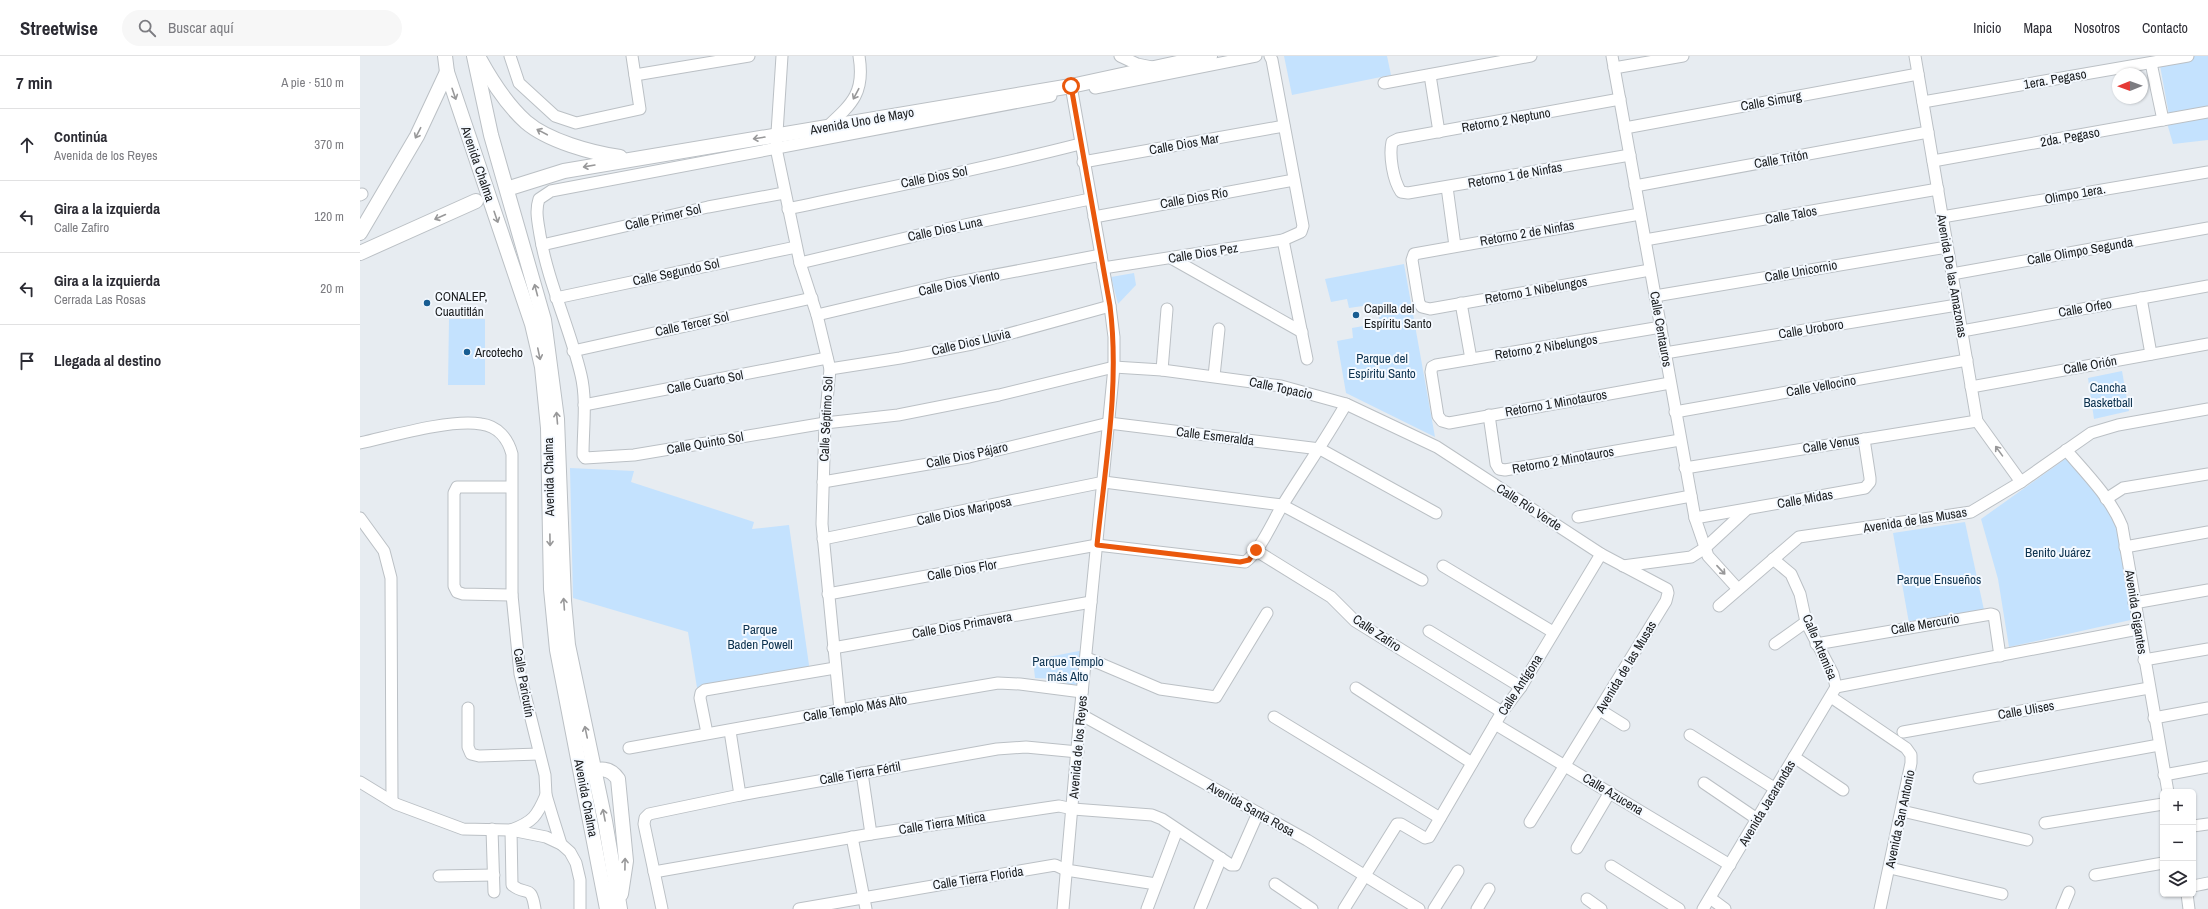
<!DOCTYPE html>
<html lang="es">
<meta charset="utf-8">
<style>
body{margin:0;font-family:"Archivo Narrow",sans-serif;background:#f7f7f7;color:#2b2b33}
.controls{position:absolute;right:12px;bottom:12px;display:grid;overflow:hidden;border-radius:6px;box-shadow:0 1px 3px #0004}
.controls button{width:36px;height:36px;display:grid;place-items:center;padding:0;border:0;border-bottom:1px solid #e1e1e2;background:#fff;color:#2b2b33;font:20px sans-serif}
.compass{position:absolute;left:1752px;top:12px;width:36px;height:36px;border-radius:50%;background:#fff;box-shadow:0 1px 3px #0004;rotate:269deg}
.stop{position:absolute;width:12px;height:12px;margin:-9px;border:3px solid #ea580c;border-radius:50%;background:#fff}
.stop.end{background:#ea580c;border-color:#fff;box-shadow:0 1px 4px #0008}
.list{margin:0;padding:0;list-style:none}
h2{display:flex;justify-content:space-between;align-items:center;height:52px;margin:0;padding:0 16px;font-size:17px}
h2 small{font-size:13px;font-weight:400;color:#7c7c81}
.list li{display:grid;grid-template-columns:26px 1fr auto;gap:12px;align-items:center;box-sizing:border-box;height:72px;padding:0 16px;border-top:1px solid #e1e1e2}
.list b{display:block;font-size:15px;white-space:nowrap}
.list p{margin:0;font-size:13px;white-space:nowrap;color:#7c7c81}
.list em{font-size:13px;font-style:normal;color:#7c7c81}
.icon{flex:none;width:22px;height:22px;fill:none;stroke:currentColor;stroke-width:2;stroke-linecap:round;stroke-linejoin:round}
.map{position:relative;flex:none;width:1848px;height:853px;overflow:hidden}
header{display:flex;align-items:center;gap:24px;box-sizing:border-box;height:56px;padding:0 20px;background:#fff;border-bottom:1px solid #e1e1e2}
header strong{font-size:19px}
nav{display:flex;gap:22px;margin-inline-start:auto;font-size:14px}
.search{width:280px;height:36px;background:#f7f7f7;display:flex;align-items:center;gap:10px;box-sizing:border-box;padding:0 14px;border-radius:22px;color:#7c7c81;font-size:15px}
main{display:flex}
aside{flex:1;background:#fff}
.map>svg:first-child{display:block}
</style>
<header>
<strong>Streetwise</strong>
<div class="search"><svg class="icon" aria-label="search" viewBox="0 0 24 24"><circle cx="10" cy="10" r="6"/><path d="M15 15l6 6"/></svg>Buscar aquí</div>
<nav><a>Inicio</a><a>Mapa</a><a>Nosotros</a><a>Contacto</a></nav>
</header>
<main>
<aside>
<h2>7 min<small>A pie · 510 m</small></h2>
<ul class="list">
<li><svg class="icon" aria-label="ahead" viewBox="0 0 24 24"><path d="M12 20V5M6 11l6-6 6 6"/></svg><div><b>Continúa</b><p>Avenida de los Reyes</p></div><em>370 m</em></li>
<li><svg class="icon" aria-label="left" viewBox="0 0 24 24"><path d="M17 20v-9H6M10 6l-5 5 5 5"/></svg><div><b>Gira a la izquierda</b><p>Calle Zafiro</p></div><em>120 m</em></li>
<li><svg class="icon" aria-label="left" viewBox="0 0 24 24"><path d="M17 20v-9H6M10 6l-5 5 5 5"/></svg><div><b>Gira a la izquierda</b><p>Cerrada Las Rosas</p></div><em>20 m</em></li>
<li><svg class="icon" aria-label="arrive" viewBox="0 0 24 24"><path d="M6 21V4h12l-3 4 3 4H6"/></svg><div><b>Llegada al destino</b></div></li>
</ul>
</aside>
<div class="map">
<svg width="1848" height="853" viewBox="0 0 1848 853">
<rect width="100%" height="100%" fill="#e7ecf1"/>
<!-- green -->
<g fill="#c4e2fe">
<polygon points="924,0 1027,0 1031,19 932,39"/>
<polygon points="1824,0 1848,0 1848,50 1809,59 1799,4"/>
<polygon points="1848,60 1848,84 1813,88 1807,67"/>
<polygon points="1044,208 1075,381 986,337 977,285 993,282 992,272 1020,267 1017,248 989,252 987,243 971,246 965,223"/>
<polygon points="774,217 776,229 758,248 751,221"/>
<polygon points="89,263 125,263 125,329 88,329"/>
<polygon points="1762,315 1769,355 1734,363 1728,322"/>
<polygon points="1708,401 1760,469 1775,563 1649,591 1638,523 1621,463"/>
<polygon points="210,412 274,415 271,426 394,466 392,473 429,469 450,616 338,638 328,576 213,542"/>
<polygon points="1605,466 1624,554 1549,567 1533,477"/>
<polygon points="724,594 720,632 694,623 675,622 673,604"/>
</g>
<g fill="none" stroke-linecap="round" stroke-linejoin="round">
<defs>
<g id="minor">
<polyline points="150,0 159,27 195,60 216,67 280,53 272,0"/>
<polyline points="422,0 416,92 440,207 457,259 470,313 465,367 462,468 480,654"/>
<polyline points="760,0 777,8 792,11"/>
<polyline points="1252,0 1335,462 1348,500 1378,533"/>
<polyline points="1555,0 1617,365 1661,426"/>
<polyline points="1791,7 1803,64"/>
<polyline points="1254,12 1323,0"/>
<polyline points="275,19 389,0"/>
<polyline points="1070,19 1079,76"/>
<polyline points="1024,27 1171,0"/>
<polyline points="735,32 896,0"/>
<path d="M 691,40 L 191,135 L 179,143 C 175,155 178,166 180,179 C 188,227 210,272 221,319 C 227,344 223,373 223,399 L 225,402 L 274,399 L 465,367 L 538,359 L 639,339 L 754,311 L 802,314 L 921,330 L 986,348 L 1077,391 L 1241,498 L 1307,533 L 1308,537 L 1306,545 L 1170,766"/>
<path d="M 1260,43 L 1038,83 L 1032,86 C 1029,100 1033,124 1041,136 L 1048,137 L 1270,99"/>
<polyline points="1563,46 1828,0"/>
<path d="M 468,70 C 493,47 505,36 499,0"/>
<polyline points="1265,72 1558,18"/>
<polyline points="1573,105 1848,56"/>
<polyline points="723,106 924,70"/>
<polyline points="1275,130 1568,76"/>
<polyline points="1087,131 1095,190"/>
<polyline points="0,139 2,138"/>
<path d="M 428,153 C 525,132 623,113 720,88"/>
<polyline points="1280,158 1054,198 1052,204 1059,247 1062,251 1070,253 1290,214"/>
<polyline points="734,161 934,124"/>
<polyline points="1582,161 1848,116"/>
<polyline points="923,184 947,303"/>
<polyline points="1285,184 1578,133"/>
<polyline points="182,189 348,151 424,137"/>
<polyline points="811,202 942,276"/>
<polyline points="440,207 571,176 730,143"/>
<polyline points="743,212 923,184 941,176 943,170 912,4 910,0"/>
<polyline points="1592,218 1848,172"/>
<polyline points="1295,240 1587,191"/>
<polyline points="196,242 436,191"/>
<polyline points="1781,242 1791,298"/>
<polyline points="1101,247 1111,303"/>
<polyline points="457,259 588,228 741,199"/>
<polyline points="1301,271 1076,309 1072,311 1071,316 1078,360 1082,365 1089,367 1310,327"/>
<polyline points="1602,275 1848,230"/>
<polyline points="213,295 452,242"/>
<polyline points="1305,297 1597,249"/>
<polyline points="470,313 540,302 612,288 750,250"/>
<polyline points="802,314 807,253"/>
<polyline points="854,320 859,273"/>
<polyline points="1611,331 1848,288"/>
<polyline points="224,349 467,302"/>
<polyline points="1315,356 1607,304"/>
<polyline points="1129,359 1136,408 1139,413 1145,414 1320,384"/>
<path d="M 0,387 C 32,380 89,363 121,368 C 138,370 148,383 152,398 L 152,539 L 160,618 L 185,719 L 186,739 L 192,759 L 201,788 L 210,796 L 216,807 L 220,824 L 220,853"/>
<path d="M 1706,394 C 1726,417 1750,441 1762,470 L 1808,736"/>
<polyline points="1325,412 1617,365"/>
<polyline points="463,426 609,401 749,367 960,393 1076,457"/>
<polyline points="151,431 97,431 94,437 94,530 97,536 103,538 152,539"/>
<polyline points="1746,443 1763,432 1848,418"/>
<polyline points="1218,461 1331,440"/>
<polyline points="0,462 24,495 31,522 32,745"/>
<polyline points="1335,462 1505,432 1510,426 1510,422 1504,383"/>
<polyline points="463,483 744,426 922,449 1062,524"/>
<polyline points="1765,491 1848,476"/>
<polyline points="895,494 971,541 995,565 1142,656"/>
<polyline points="1083,510 1193,576"/>
<polyline points="1263,510 1331,501 1345,492 1386,454"/>
<path d="M 468,538 L 737,489 L 885,506 C 899,497 913,465 922,450 C 943,416 966,383 986,348"/>
<polyline points="1774,547 1848,534"/>
<polyline points="1359,550 1439,481 1611,456 1661,426 1731,377 1758,369 1848,353"/>
<polyline points="1069,575 1161,631"/>
<polyline points="1415,588 1446,566"/>
<polyline points="1456,588 1631,558 1634,559 1640,600"/>
<polyline points="473,592 731,546"/>
<polyline points="727,602 800,633 856,641 907,557"/>
<polyline points="1784,604 1848,593"/>
<polyline points="1476,631 1778,573"/>
<polyline points="996,632 1112,707"/>
<polyline points="1471,641 1546,692 1551,699 1551,707 1520,853"/>
<polyline points="108,652 108,691 111,698 119,700 179,698"/>
<polyline points="1240,654 1264,669"/>
<polyline points="720,658 947,784 1059,853"/>
<polyline points="914,661 1080,762"/>
<polyline points="1794,662 1848,652"/>
<polyline points="1135,668 1370,809"/>
<polyline points="370,675 380,739"/>
<polyline points="1543,676 1789,632"/>
<polyline points="347,677 340,642 341,637 345,634 475,612"/>
<polyline points="1330,679 1414,732"/>
<polyline points="269,692 480,654 638,627 660,628 722,636"/>
<polyline points="1434,701 1483,734"/>
<polyline points="502,717 511,778"/>
<polyline points="1804,719 1848,711"/>
<polyline points="1619,722 1799,689"/>
<polyline points="0,726 36,748 103,773 151,774 186,781 201,788"/>
<polyline points="1344,727 1397,763"/>
<polyline points="1542,755 1667,784"/>
<polyline points="1685,767 1803,748"/>
<polyline points="1833,770 1848,768"/>
<polyline points="132,773 134,836"/>
<path d="M 151,774 L 152,829 C 167,841 171,827 175,853"/>
<path d="M 151,774 C 173,766 177,760 186,739"/>
<polyline points="492,781 506,853"/>
<polyline points="1217,792 1250,736"/>
<polyline points="1251,810 1319,853"/>
<polyline points="1530,812 1642,838"/>
<polyline points="294,816 511,778 699,750 713,753 792,759 802,763 871,809 875,809 898,757"/>
<polyline points="1735,819 1803,807"/>
<polyline points="79,820 134,819"/>
<polyline points="915,828 952,853"/>
<polyline points="1833,830 1848,827"/>
<polyline points="1827,838 1829,853"/>
<polyline points="1350,842 1365,853"/>
<polyline points="1227,843 1241,853"/>
<polyline points="302,853 284,768 285,762 289,758 380,739 637,693 666,691 718,696"/>
<polyline points="439,853 695,809 706,814 796,828"/>
<polyline points="703,853 720,658 754,311 754,281 750,250 711,30"/>
<polyline points="787,853 817,774"/>
<polyline points="840,853 861,802"/>
<polyline points="984,853 1037,768 1041,768 1065,782 1069,781 1142,656 1161,631 1241,498"/>
<polyline points="1074,853 1098,815"/>
<polyline points="1117,853 1129,833"/>
<polyline points="1343,853 1476,631 1473,618 1446,566 1440,538 1431,518 1413,503"/>
<polyline points="1702,853 1709,836"/>
</g>
<g id="major">
<polyline points="85,0 87,16 172,268 182,311 188,372 191,533 197,594 247,853"/>
<polyline points="114,0 131,79 184,264 197,363 204,545 208,589 245,765 260,853"/>
<path d="M 119,2 C 131,24 147,49 166,66 C 188,85 232,97 260,101"/>
<polyline points="153,131 204,115 711,30 850,0"/>
<polyline points="0,177 57,80 87,16"/>
<polyline points="0,197 116,145"/>
<path d="M 225,716 C 239,713 249,710 258,723 L 266,805 L 261,838"/>
</g>
</defs>
<!-- minor casing -->
<use href="#minor" stroke="#bbc0c5" stroke-width="13"/>
<!-- major casing -->
<use href="#major" stroke="#bbc0c5" stroke-width="16"/>
<!-- minor -->
<use href="#minor" stroke="#fff" stroke-width="11"/>
<!-- major -->
<use href="#major" stroke="#fff" stroke-width="14"/>
</g>
<!-- one-way arrows -->
<defs><path id="oneway-shaft" d="M-6 0H5M1.5-3L5.5 0L1.5 3" fill="none" stroke-width="1.6" stroke-linecap="round" stroke-linejoin="round"/></defs>
<g stroke="#989899">
<use href="#oneway-shaft" transform="translate(94 38) rotate(71)"/>
<use href="#oneway-shaft" transform="translate(496 38) rotate(118)"/>
<use href="#oneway-shaft" transform="translate(182 76) rotate(-152)"/>
<use href="#oneway-shaft" transform="translate(58 77) rotate(117)"/>
<use href="#oneway-shaft" transform="translate(399 82) rotate(171)"/>
<use href="#oneway-shaft" transform="translate(229 110) rotate(170)"/>
<use href="#oneway-shaft" transform="translate(80 161) rotate(156)"/>
<use href="#oneway-shaft" transform="translate(136 161) rotate(71)"/>
<use href="#oneway-shaft" transform="translate(176 234) rotate(-105)"/>
<use href="#oneway-shaft" transform="translate(179 298) rotate(78)"/>
<use href="#oneway-shaft" transform="translate(197 362) rotate(-95)"/>
<use href="#oneway-shaft" transform="translate(1639 395) rotate(-126)"/>
<use href="#oneway-shaft" transform="translate(190 484) rotate(89)"/>
<use href="#oneway-shaft" transform="translate(1361 514) rotate(47)"/>
<use href="#oneway-shaft" transform="translate(204 548) rotate(-94)"/>
<use href="#oneway-shaft" transform="translate(226 676) rotate(-102)"/>
<use href="#oneway-shaft" transform="translate(244 759) rotate(-101)"/>
<use href="#oneway-shaft" transform="translate(265 808) rotate(-89)"/>
</g>
<g fill="none" stroke-linecap="round" stroke-linejoin="round">
<!-- route -->
<path stroke="#ea580c" stroke-width="5" d="M 711,30 L 750,250 C 760,329 745,410 737,489 L 880,506 L 889,504 L 896,494"/>
</g>
<!-- markers -->
<g fill="#185d92" stroke="#f4f9ff" stroke-width="1.5">
<circle cx="67" cy="247" r="4"/>
<circle cx="996" cy="259" r="4"/>
<circle cx="107" cy="296" r="4"/>
</g>
<g text-anchor="middle" dominant-baseline="central" stroke-width="4" stroke-linejoin="round" paint-order="stroke">
<!-- street labels -->
<g font-size="13" fill="#191b1d" stroke="#f4f9ff">
<text transform="translate(1695 23) rotate(-10)">1era. Pegaso</text>
<text transform="translate(1411 45) rotate(-10)">Calle Simurg</text>
<text transform="translate(1146 64) rotate(-10)">Retorno 2 Neptuno</text>
<text transform="translate(502 65) rotate(-10)">Avenida Uno de Mayo</text>
<text transform="translate(1710 81) rotate(-10)">2da. Pegaso</text>
<text transform="translate(824 88) rotate(-10)">Calle Dios Mar</text>
<text transform="translate(1421 103) rotate(-10)">Calle Tritón</text>
<text transform="translate(118 108) rotate(71)">Avenida Chalma</text>
<text transform="translate(1155 119) rotate(-10)">Retorno 1 de Ninfas</text>
<text transform="translate(574 121) rotate(-11)">Calle Dios Sol</text>
<text transform="translate(1715 138) rotate(-10)">Olimpo 1era.</text>
<text transform="translate(834 142) rotate(-10)">Calle Dios Río</text>
<text transform="translate(1431 159) rotate(-10)">Calle Talos</text>
<text transform="translate(303 161) rotate(-13)">Calle Primer Sol</text>
<text transform="translate(585 173) rotate(-12)">Calle Dios Luna</text>
<text transform="translate(1167 177) rotate(-10)">Retorno 2 de Ninfas</text>
<text transform="translate(1720 195) rotate(-10)">Calle Olimpo Segunda</text>
<text transform="translate(843 197) rotate(-9)">Calle Dios Pez</text>
<text transform="translate(1441 215) rotate(-10)">Calle Unicornio</text>
<text transform="translate(316 216) rotate(-12)">Calle Segundo Sol</text>
<text transform="translate(1592 220) rotate(80)">Avenida De las Amazonas</text>
<text transform="translate(599 227) rotate(-12)">Calle Dios Viento</text>
<text transform="translate(1176 234) rotate(-10)">Retorno 1 Nibelungos</text>
<text transform="translate(1725 252) rotate(-10)">Calle Orfeo</text>
<text transform="translate(332 268) rotate(-12)">Calle Tercer Sol</text>
<text transform="translate(1301 273) rotate(80)">Calle Centauros</text>
<text transform="translate(1451 273) rotate(-9)">Calle Uroboro</text>
<text transform="translate(611 286) rotate(-13)">Calle Dios Lluvia</text>
<text transform="translate(1186 291) rotate(-9)">Retorno 2 Nibelungos</text>
<text transform="translate(1730 309) rotate(-10)">Calle Orión</text>
<text transform="translate(345 326) rotate(-11)">Calle Cuarto Sol</text>
<text transform="translate(1461 330) rotate(-10)">Calle Vellocino</text>
<text transform="translate(921 332) rotate(12)">Calle Topacio</text>
<text transform="translate(1196 347) rotate(-10)">Retorno 1 Minotauros</text>
<text transform="translate(466 363) rotate(-87)">Calle Séptimo Sol</text>
<text transform="translate(855 380) rotate(7)">Calle Esmeralda</text>
<text transform="translate(345 387) rotate(-10)">Calle Quinto Sol</text>
<text transform="translate(1471 388) rotate(-9)">Calle Venus</text>
<text transform="translate(607 399) rotate(-12)">Calle Dios Pájaro</text>
<text transform="translate(1203 404) rotate(-10)">Retorno 2 Minotauros</text>
<text transform="translate(189 421) rotate(-91)">Avenida Chalma</text>
<text transform="translate(1445 443) rotate(-10)">Calle Midas</text>
<text transform="translate(1169 451) rotate(33)">Calle Río Verde</text>
<text transform="translate(604 455) rotate(-12)">Calle Dios Mariposa</text>
<text transform="translate(1555 464) rotate(-9)">Avenida de las Musas</text>
<text transform="translate(602 514) rotate(-10)">Calle Dios Flor</text>
<text transform="translate(1776 556) rotate(81)">Avenida Gigantes</text>
<text transform="translate(1565 568) rotate(-10)">Calle Mercurio</text>
<text transform="translate(602 569) rotate(-10)">Calle Dios Primavera</text>
<text transform="translate(1017 577) rotate(34)">Calle Zafiro</text>
<text transform="translate(1460 591) rotate(67)">Calle Artemisa</text>
<text transform="translate(1266 611) rotate(-59)">Avenida de las Musas</text>
<text transform="translate(164 627) rotate(80)">Calle Paricutín</text>
<text transform="translate(1160 629) rotate(-57)">Calle Antígona</text>
<text transform="translate(495 652) rotate(-10)">Calle Templo Más Alto</text>
<text transform="translate(1666 654) rotate(-10)">Calle Ulises</text>
<text transform="translate(718 691) rotate(-85)">Avenida de los Reyes</text>
<text transform="translate(500 717) rotate(-10)">Calle Tierra Fértil</text>
<text transform="translate(1253 738) rotate(31)">Calle Azucena</text>
<text transform="translate(226 742) rotate(79)">Avenida Chalma</text>
<text transform="translate(1407 747) rotate(-59)">Avenida Jacarandas</text>
<text transform="translate(891 753) rotate(29)">Avenida Santa Rosa</text>
<text transform="translate(1540 763) rotate(-78)">Avenida San Antonio</text>
<text transform="translate(582 767) rotate(-9)">Calle Tierra Mítica</text>
<text transform="translate(618 822) rotate(-9)">Calle Tierra Florida</text>
</g>
<!-- poi labels -->
<g font-size="13" fill="#191b1d" stroke="#f4f9ff" text-anchor="start">
<text x="75" y="240">CONALEP,<tspan x="75" dy="15">Cuautitlán</tspan></text>
<text x="1004" y="252">Capilla del<tspan x="1004" dy="15">Espíritu Santo</tspan></text>
<text x="115" y="296">Arcotecho</text>
</g>
<!-- park labels -->
<g font-size="13" fill="#0d324f" stroke="#f4f9ff">
<text x="1022" y="302">Parque del<tspan x="1022" dy="15">Espíritu Santo</tspan></text>
<text x="1748" y="331">Cancha<tspan x="1748" dy="15">Basketball</tspan></text>
<text x="1698" y="496">Benito Juárez</text>
<text x="1579" y="523">Parque Ensueños</text>
<text x="400" y="573">Parque<tspan x="400" dy="15">Baden Powell</tspan></text>
<text x="708" y="605">Parque Templo<tspan x="708" dy="15">más Alto</tspan></text>
</g>
</g>
</svg>
<div class="controls">
<button>+</button>
<button>−</button>
<button><svg class="icon" aria-label="layers" viewBox="0 0 24 24"><path d="M12 4l9 5-9 5-9-5zM3 14l9 5 9-5"/></svg></button>
</div>
<svg class="compass" viewBox="-18 -18 36 36"><path d="M0-13l5 13h-10z" fill="#e53935"/><path d="M0 13l5-13h-10z" fill="#7c7c81"/></svg>
<div class="stop" style="left:711px;top:30px"></div>
<div class="stop end" style="left:896px;top:494px"></div>
</div>
</main>
